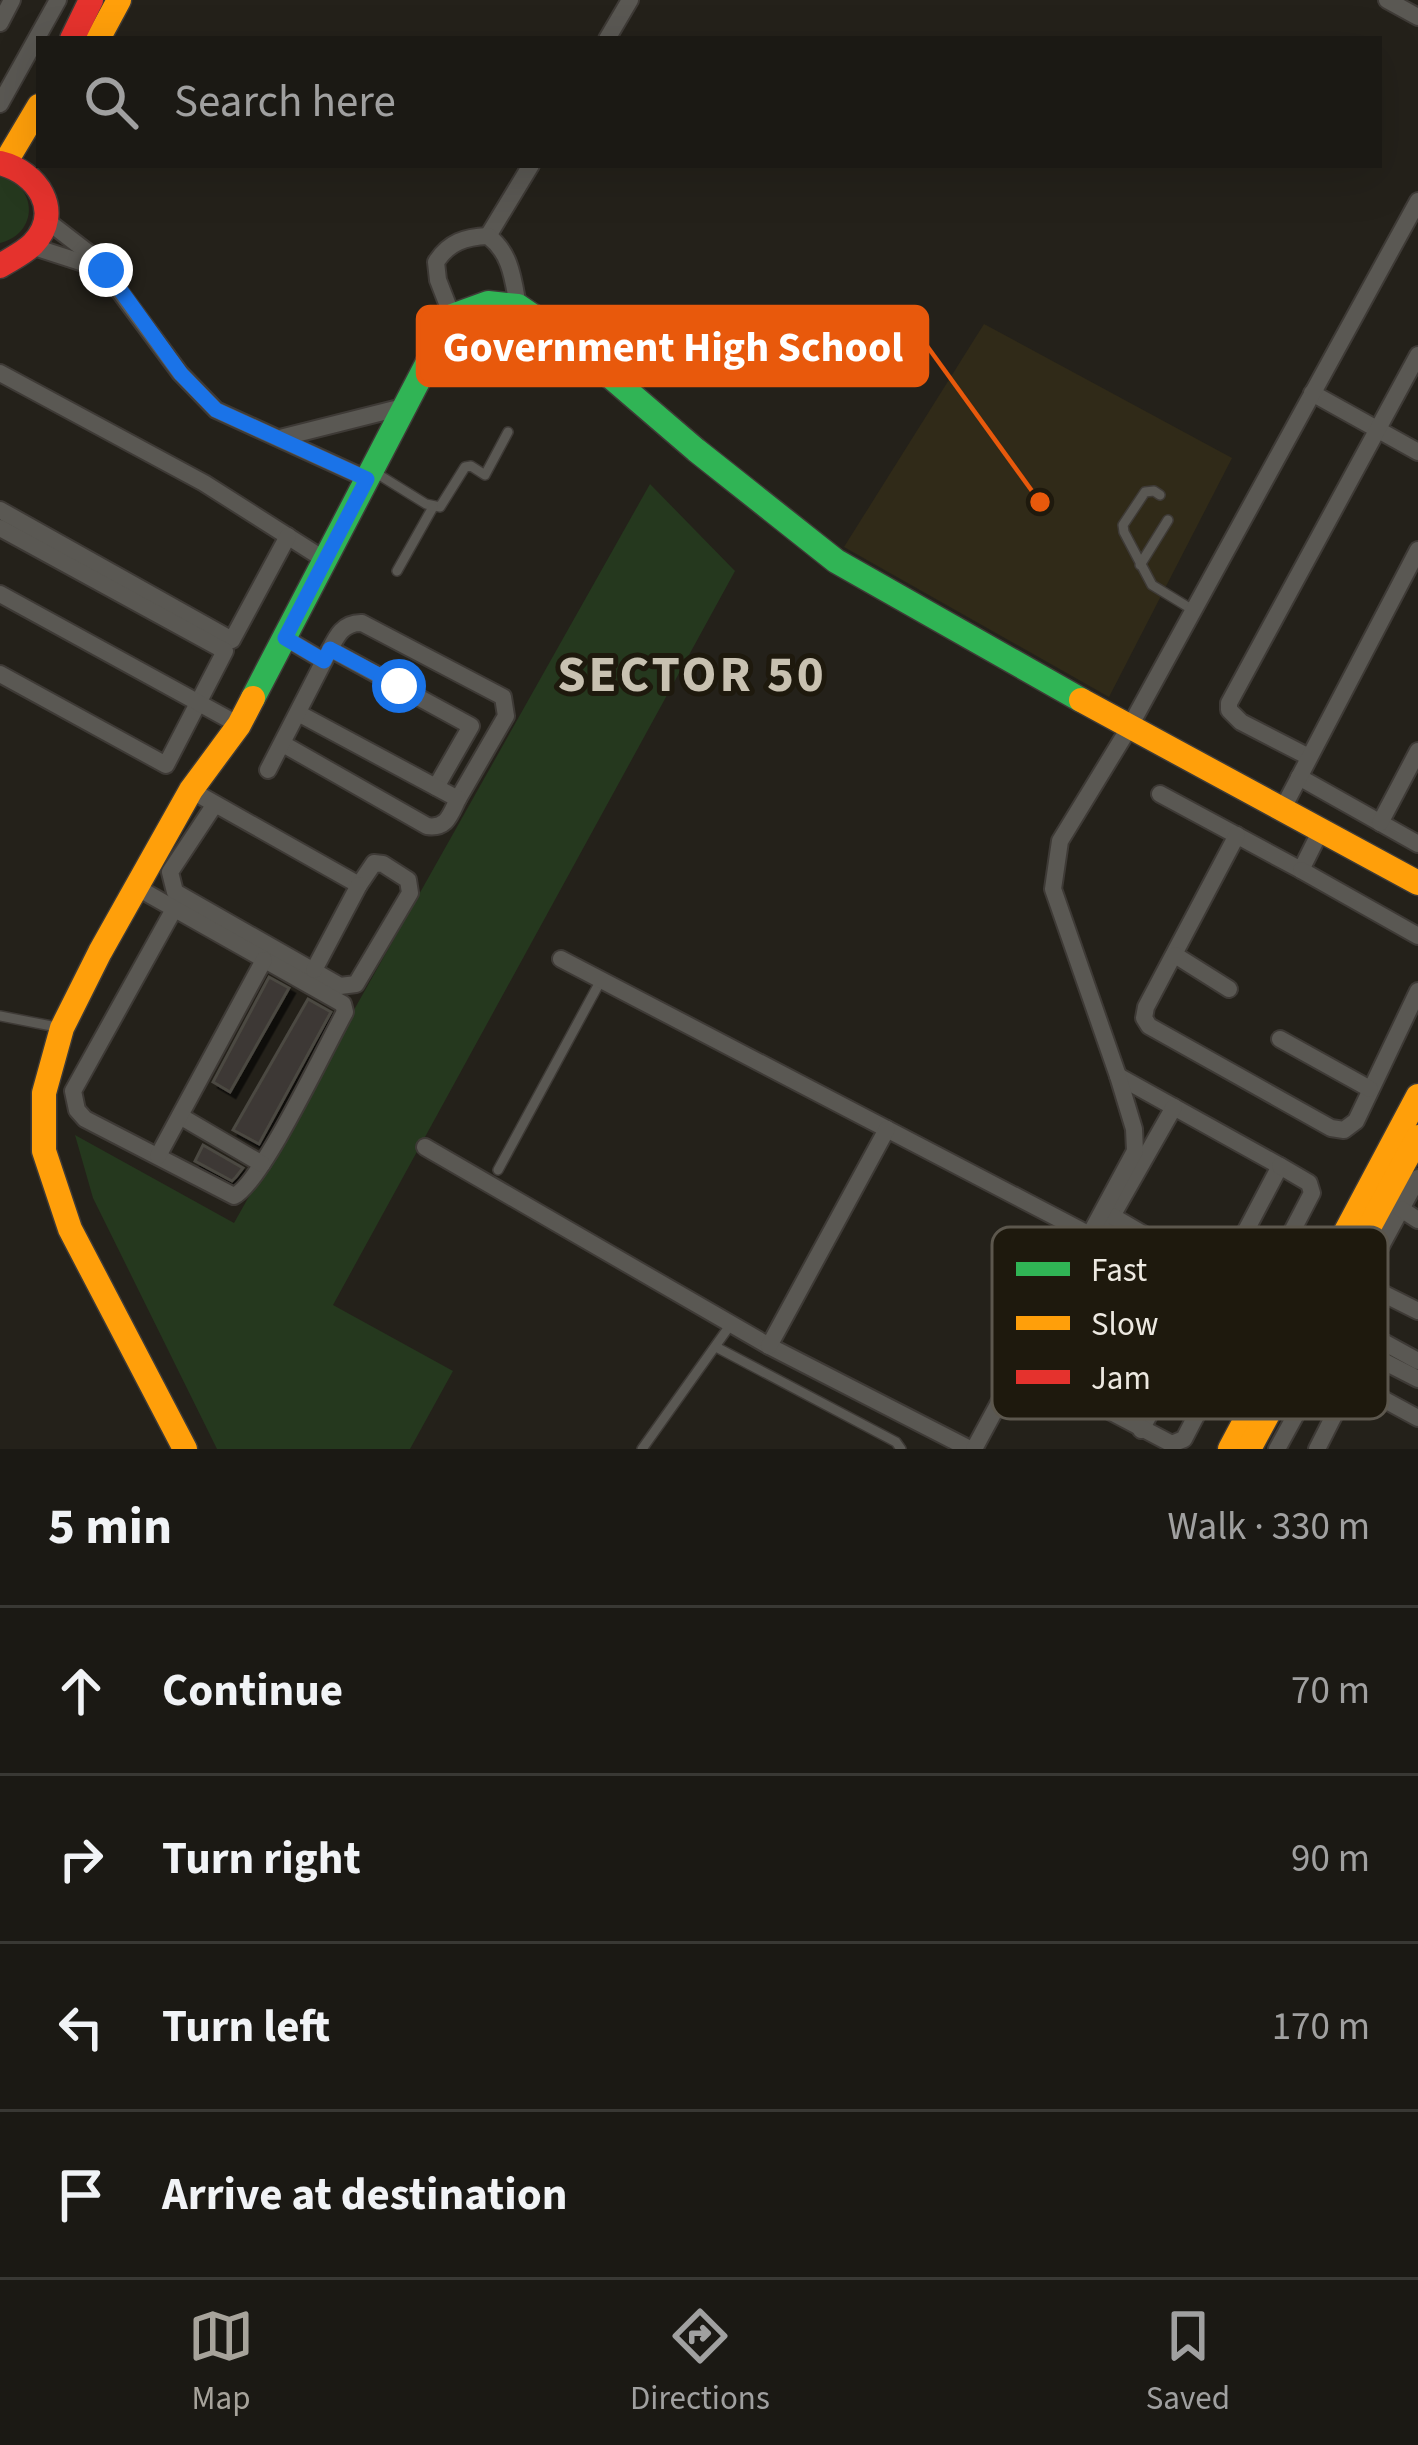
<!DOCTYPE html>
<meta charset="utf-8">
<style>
body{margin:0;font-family:"Source Sans 3",sans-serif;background:#282622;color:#f1f3f6}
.stop{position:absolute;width:36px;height:36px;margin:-27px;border:9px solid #1a73e8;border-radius:50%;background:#fff}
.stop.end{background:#1a73e8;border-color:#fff;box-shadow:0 3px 12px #0008}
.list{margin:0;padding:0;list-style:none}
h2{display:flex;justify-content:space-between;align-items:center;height:156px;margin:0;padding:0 48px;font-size:51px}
h2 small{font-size:39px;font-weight:400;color:#a0a0a0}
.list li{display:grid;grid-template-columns:78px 1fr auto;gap:36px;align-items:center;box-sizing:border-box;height:168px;padding:0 48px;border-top:3px solid #393834}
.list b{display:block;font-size:45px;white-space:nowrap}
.list em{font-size:39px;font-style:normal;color:#a0a0a0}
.icon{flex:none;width:66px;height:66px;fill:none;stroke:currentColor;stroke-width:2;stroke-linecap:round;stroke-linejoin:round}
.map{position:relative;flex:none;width:1418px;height:1449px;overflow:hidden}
.search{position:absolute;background:#1b1914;box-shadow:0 12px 48px #0002;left:36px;right:36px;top:36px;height:132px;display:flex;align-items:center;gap:30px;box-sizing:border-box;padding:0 42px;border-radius:0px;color:#a0a0a0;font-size:45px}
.sheet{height:828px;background:#1b1914}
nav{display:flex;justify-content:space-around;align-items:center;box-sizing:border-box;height:168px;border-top:3px solid #393834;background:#1b1914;font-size:33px;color:#a0a0a0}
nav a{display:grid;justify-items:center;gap:6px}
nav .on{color:#a7a39b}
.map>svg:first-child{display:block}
</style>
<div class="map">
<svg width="1418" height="1449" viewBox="0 0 1418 1449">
<defs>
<filter id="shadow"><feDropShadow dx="5.5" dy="5.5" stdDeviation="0" flood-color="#0009"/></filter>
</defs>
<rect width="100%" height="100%" fill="#24211a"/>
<!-- built -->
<polygon fill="#302a18" points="984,324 1232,458 1109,697 844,547"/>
<!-- green -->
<g fill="#25381e">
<path d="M 0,175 C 38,186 39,233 0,243 Z"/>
<polygon points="650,484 735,571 333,1305 453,1371 410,1449 217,1449 93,1198 75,1135 234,1223"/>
</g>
<!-- building -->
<g fill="#3d3934" stroke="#4c4842" stroke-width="3" filter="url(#shadow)">
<polygon points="269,977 289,988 230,1092 213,1082"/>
<polygon points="308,999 331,1012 259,1144 233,1130"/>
<polygon points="203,1145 243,1168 236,1177 232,1181 195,1161"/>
</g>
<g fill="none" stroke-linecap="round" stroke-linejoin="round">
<defs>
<g id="lane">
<polyline points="376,473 426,504 440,507 465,467 471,466 485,475 508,432"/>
<polyline points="1160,495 1154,491 1145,492 1123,525 1124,532 1152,585 1193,610"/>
<polyline points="1140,565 1168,520"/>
<polyline points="397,571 433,507"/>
<polyline points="0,1016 62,1028"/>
<polyline points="498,1170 601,980"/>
<polyline points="716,1347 896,1442 901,1449"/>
<polyline points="642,1449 731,1324"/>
</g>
<g id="street">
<polyline points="1387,0 1418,17"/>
<polyline points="0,23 12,0"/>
<polyline points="607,39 630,0"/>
<polyline points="0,104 58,0"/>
<polyline points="46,220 94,257 180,373 216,410 367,479"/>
<polyline points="488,236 531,165"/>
<polyline points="31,246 105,270"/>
<path d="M 452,316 L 438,280 L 436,262 C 449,242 465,237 488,236 C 511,253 513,279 518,306"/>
<polyline points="0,373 204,483 325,560"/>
<polyline points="1312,393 1418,452"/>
<polyline points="280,438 403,407"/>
<polyline points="0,510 232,640 288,536"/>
<polyline points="0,528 225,651 166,765 0,674"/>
<polyline points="0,594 239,725"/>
<polyline points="330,649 471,726 436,787"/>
<path d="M 324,661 C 334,643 339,622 362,623 L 503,697 L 506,716 L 458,799"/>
<path d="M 283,744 L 427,826 C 447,829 450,815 458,799 L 298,713"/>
<polyline points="1309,757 1241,722 1229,710 1229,703 1418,355"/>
<polyline points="268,770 324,661 285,638"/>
<polyline points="1299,777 1418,844"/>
<polyline points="191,790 203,797 359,885 374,863 383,864 408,880 410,893 356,984 340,986 175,892 170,872 215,804"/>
<polyline points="1160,794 1301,870 1321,830"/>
<polyline points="1282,810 1418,550"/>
<polyline points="1380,823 1418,751"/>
<polyline points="1237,835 1146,1007 1144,1018 1149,1026 1331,1128 1344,1130 1356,1121 1418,991"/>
<polyline points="1301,870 1418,936"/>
<path d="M 136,887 L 343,1004 L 345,1012 C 326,1046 261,1184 234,1196 L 85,1119 L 77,1110 L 73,1091 L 173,911"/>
<polyline points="1175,955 1229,989"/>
<polyline points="561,959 1090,1235"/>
<polyline points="314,970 359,885"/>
<polyline points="1280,1039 1370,1089"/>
<polyline points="1118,1076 1280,1166 1141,1430"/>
<polyline points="1174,1107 1112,1216 1043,1364 1048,1376 1058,1384 1172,1444 1184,1439 1312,1193 1309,1183 1280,1166"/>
<polyline points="180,1116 262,1164"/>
<polyline points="425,1147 769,1346 970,1449"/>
<polyline points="158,1156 264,960"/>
<polyline points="1418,1178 1344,1314 1356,1327 1418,1361"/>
<polyline points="1401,1209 1418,1220"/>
<polyline points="1112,1216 1220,1279"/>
<polyline points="1360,1282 1418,1311"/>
<polyline points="769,1346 887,1129"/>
<polyline points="1322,1366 1418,1418"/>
<polyline points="974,1449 1135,1151 1134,1129 1118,1076 1053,889 1060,841 1129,728 1418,201"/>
<polyline points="1277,1449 1338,1338 1418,1379"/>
<polyline points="1317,1449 1351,1382"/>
</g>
<polyline id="fast" points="253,698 452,316 488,303 518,306 569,341 696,450 836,561 1081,700"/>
<g id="slow">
<polyline points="98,39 119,0"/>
<polyline points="5,163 39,106"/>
<polyline points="1081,700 1418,883"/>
<polyline points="185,1449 70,1229 44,1151 44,1093 62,1028 100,952 191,790 239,725 253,698"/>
<polyline points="1230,1449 1418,1096"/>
<polyline points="1249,1449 1418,1137"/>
</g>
<g id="jam">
<polyline points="72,39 91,0"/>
<path d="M 0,163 C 37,172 64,211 33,244 C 24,253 11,259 0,266"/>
</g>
</defs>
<!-- lane casing -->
<use href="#lane" stroke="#3e3a36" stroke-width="12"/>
<!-- street casing -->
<use href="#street" stroke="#3e3a36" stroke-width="20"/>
<!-- fast casing -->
<use href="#fast" stroke="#3e3a36" stroke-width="27"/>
<!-- slow casing -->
<use href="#slow" stroke="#3e3a36" stroke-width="27"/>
<!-- jam casing -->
<use href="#jam" stroke="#3e3a36" stroke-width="27"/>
<!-- lane -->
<use href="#lane" stroke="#5a5853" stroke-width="9"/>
<!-- street -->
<use href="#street" stroke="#5a5853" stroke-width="16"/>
<!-- fast -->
<use href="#fast" stroke="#30b455" stroke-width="24"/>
<!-- slow -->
<use href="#slow" stroke="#ff9f0a" stroke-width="24"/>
<!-- jam -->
<use href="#jam" stroke="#e5322d" stroke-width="24"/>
</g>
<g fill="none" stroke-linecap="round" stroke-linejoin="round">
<!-- route -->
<polyline stroke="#1a73e8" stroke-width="15" points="106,270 181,374 216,410 367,479 285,638 324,661 330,649 399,686"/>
</g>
<g text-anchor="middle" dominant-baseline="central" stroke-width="10" stroke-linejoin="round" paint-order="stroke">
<!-- district labels -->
<g font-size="51" font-weight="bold" letter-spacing="3" fill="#c8c1b1" stroke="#1e190d">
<text x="692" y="675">SECTOR 50</text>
</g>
</g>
<!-- legend -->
<rect x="992" y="1227" width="396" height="192" rx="18" fill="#1e190d" stroke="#5c574d" stroke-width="3"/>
<rect x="1016" y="1262" width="54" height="14" fill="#30b455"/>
<rect x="1016" y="1316" width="54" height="14" fill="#ff9f0a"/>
<rect x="1016" y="1370" width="54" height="14" fill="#e5322d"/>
<g font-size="33" fill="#ede9e1">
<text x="1091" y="1281">Fast</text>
<text x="1091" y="1335">Slow</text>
<text x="1091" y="1389">Jam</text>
</g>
<!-- callouts -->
<path fill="none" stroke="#e8590c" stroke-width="4.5" d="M1040 502L927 346"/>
<circle fill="#e8590c" stroke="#1e190d" stroke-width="4.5" cx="1040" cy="502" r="12"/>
<rect fill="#e8590c" stroke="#e8590c" stroke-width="4.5" x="418" y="307" width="509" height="78" rx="12"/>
<g font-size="42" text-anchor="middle" font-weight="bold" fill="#fff">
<text x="673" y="361">Government High School</text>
</g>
</svg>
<div class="stop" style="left:399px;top:686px"></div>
<div class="stop end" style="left:106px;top:270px"></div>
<div class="search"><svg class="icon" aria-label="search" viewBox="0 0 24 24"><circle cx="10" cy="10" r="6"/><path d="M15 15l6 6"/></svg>Search here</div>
</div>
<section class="sheet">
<h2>5 min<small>Walk · 330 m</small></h2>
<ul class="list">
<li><svg class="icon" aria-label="ahead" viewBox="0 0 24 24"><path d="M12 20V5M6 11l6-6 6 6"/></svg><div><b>Continue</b></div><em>70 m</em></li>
<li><svg class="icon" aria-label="right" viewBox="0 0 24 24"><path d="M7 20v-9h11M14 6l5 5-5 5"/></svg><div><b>Turn right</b></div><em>90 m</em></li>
<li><svg class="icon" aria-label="left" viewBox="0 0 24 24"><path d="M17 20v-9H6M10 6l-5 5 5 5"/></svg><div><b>Turn left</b></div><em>170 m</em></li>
<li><svg class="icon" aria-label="arrive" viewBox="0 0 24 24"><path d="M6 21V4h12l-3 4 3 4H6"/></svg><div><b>Arrive at destination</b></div></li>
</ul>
</section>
<nav>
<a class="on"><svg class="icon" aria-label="map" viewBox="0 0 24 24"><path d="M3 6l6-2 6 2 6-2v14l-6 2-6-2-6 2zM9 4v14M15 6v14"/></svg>Map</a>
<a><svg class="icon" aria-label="directions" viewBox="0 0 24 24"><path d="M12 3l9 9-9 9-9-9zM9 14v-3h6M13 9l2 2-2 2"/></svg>Directions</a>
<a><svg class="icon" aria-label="saved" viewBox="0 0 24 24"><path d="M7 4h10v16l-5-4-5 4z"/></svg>Saved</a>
</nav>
